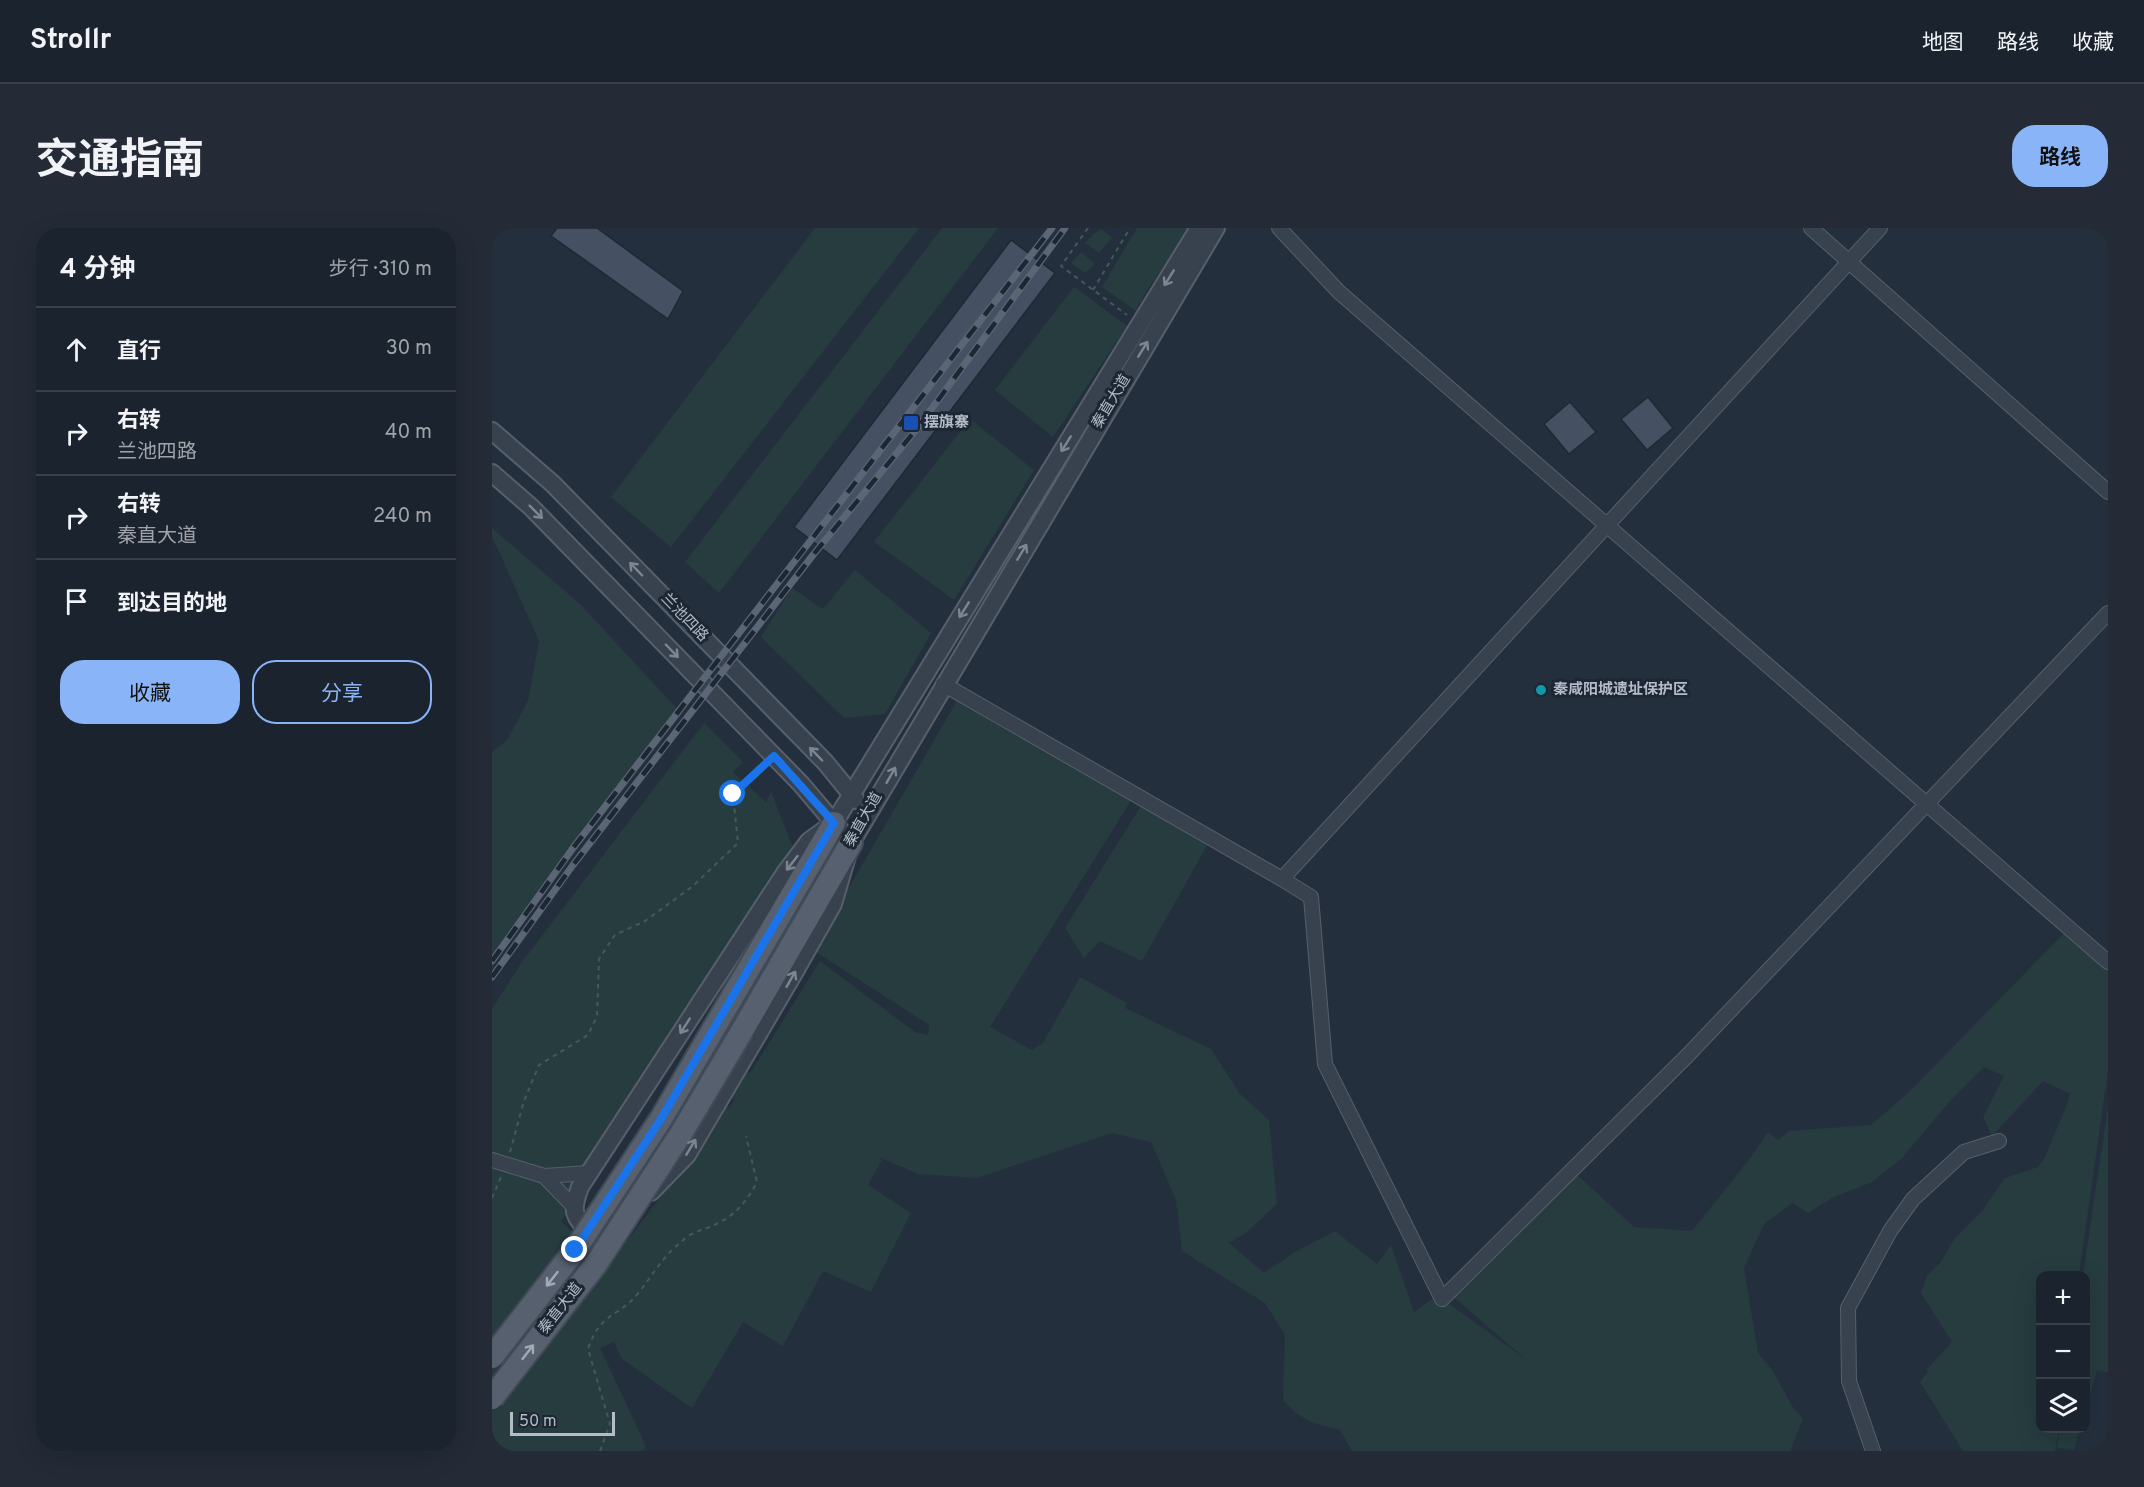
<!DOCTYPE html>
<html lang="zh">
<meta charset="utf-8">
<style>
body{margin:0;font-family:Overpass,"Noto Sans SC",sans-serif;background:#242b36;color:#f1f3f6}
.controls{position:absolute;right:18px;bottom:18px;display:grid;overflow:hidden;border-radius:12px;box-shadow:0 6px 24px #0002}
.controls button{width:54px;height:54px;display:grid;place-items:center;padding:0;border:0;border-bottom:2px solid #39404a;background:#1b232e;color:#f1f3f6;font:30px sans-serif}
.scale{position:absolute;left:18px;bottom:15px;width:105px;box-sizing:border-box;padding-left:6px;border:3px solid #b4bcc9;border-top:0;font-size:16px;line-height:21px;white-space:nowrap;color:#b4bcc9;-webkit-text-stroke:4px #1d2633;paint-order:stroke}
.stop{position:absolute;width:18px;height:18px;margin:-14px;border:4px solid #1a73e8;border-radius:50%;background:#fff}
.stop.end{background:#1a73e8;border-color:#fff;box-shadow:0 2px 6px #0008}
.list{margin:0;padding:0;list-style:none}
h2{display:flex;justify-content:space-between;align-items:center;height:78px;margin:0;padding:0 24px;font-size:26px}
h2 small{font-size:20px;font-weight:400;color:#a0a4aa}
.list li{display:grid;grid-template-columns:39px 1fr auto;gap:18px;align-items:center;box-sizing:border-box;height:84px;padding:0 24px;border-top:2px solid #39404a}
.list b{display:block;font-size:22px;white-space:nowrap}
.list p{margin:0;font-size:20px;white-space:nowrap;color:#a0a4aa}
.list em{font-size:20px;font-style:normal;color:#a0a4aa}
.actions{display:flex;gap:12px;padding:18px 24px}
.actions a{flex:1;padding:14px 0;border:2px solid #8ab4f8;border-radius:24px;text-align:center;font-size:21px;color:#8ab4f8}
.actions .main{background:#8ab4f8;color:#111}
.icon{flex:none;width:33px;height:33px;fill:none;stroke:currentColor;stroke-width:2;stroke-linecap:round;stroke-linejoin:round}
.map{position:relative;flex:none;width:1616px;height:1223px;overflow:hidden;border-radius:24px}
header{display:flex;align-items:center;gap:36px;box-sizing:border-box;height:84px;padding:0 30px;background:#1b232e;border-bottom:2px solid #39404a}
header strong{font-size:28px}
nav{display:flex;gap:33px;margin-inline-start:auto;font-size:21px}
.intro{display:flex;align-items:center;justify-content:space-between;box-sizing:border-box;height:144px;padding:0 36px}
h1{margin:0;font-size:42px}
.button{padding:15px 27px;border-radius:24px;background:#8ab4f8;color:#111;font-size:21px;font-weight:700}
main{display:flex;gap:36px;padding:0 36px}
aside{flex:1;background:#1b232e;border-radius:24px;box-shadow:0 6px 24px #0002}
.map>svg:first-child{display:block}
</style>
<header>
<strong>Strollr</strong>
<nav><a>地图</a><a>路线</a><a>收藏</a></nav>
</header>
<div class="intro"><h1>交通指南</h1><a class="button">路线</a></div>
<main>
<aside>
<h2>4 分钟<small>步行 · 310 m</small></h2>
<ul class="list">
<li><svg class="icon" aria-label="ahead" viewBox="0 0 24 24"><path d="M12 20V5M6 11l6-6 6 6"/></svg><div><b>直行</b></div><em>30 m</em></li>
<li><svg class="icon" aria-label="right" viewBox="0 0 24 24"><path d="M7 20v-9h11M14 6l5 5-5 5"/></svg><div><b>右转</b><p>兰池四路</p></div><em>40 m</em></li>
<li><svg class="icon" aria-label="right" viewBox="0 0 24 24"><path d="M7 20v-9h11M14 6l5 5-5 5"/></svg><div><b>右转</b><p>秦直大道</p></div><em>240 m</em></li>
<li><svg class="icon" aria-label="arrive" viewBox="0 0 24 24"><path d="M6 21V4h12l-3 4 3 4H6"/></svg><div><b>到达目的地</b></div></li>
</ul>
<div class="actions"><a class="main">收藏</a><a>分享</a></div>
</aside>
<div class="map">
<svg width="1616" height="1223" viewBox="0 0 1616 1223">
<rect width="100%" height="100%" fill="#242f3e"/>
<!-- green -->
<g fill="#263c3f">
<polygon points="323,0 427,0 179,319 119,269"/>
<polygon points="450,0 506,0 227,365 193,334"/>
<polygon points="645,0 701,0 657,59 644,83 610,59"/>
<polygon points="610,1 620,10 607,25 593,15 601,6"/>
<polygon points="589,24 603,36 593,45 579,35"/>
<polygon points="582,59 635,98 561,209 503,162"/>
<polygon points="478,191 542,242 462,372 382,314"/>
<polygon points="0,300 88,376 190,486 25,699 0,737 0,524 15,512 36,473 47,413 0,308"/>
<polygon points="363,342 439,405 393,486 352,490 269,409 300,360 331,381"/>
<path d="M 470,464 L 645,563 L 498,799 L 540,822 L 551,815 L 588,749 L 635,775 L 633,780 L 719,821 L 748,866 L 777,892 L 785,976 L 755,1004 L 737,1015 L 772,1045 L 803,1024 L 843,1003 L 885,1036 L 899,1017 L 922,1084 L 940,1071 L 956,1075 L 1036,1133 L 959,1067 L 1082,944 L 1142,999 L 1200,1003 C 1226,970 1253,939 1276,904 L 1286,912 L 1297,903 L 1379,897 L 1417,864 L 1573,704 L 1616,741 L 1616,842 L 1587,1047 L 1548,1048 L 1548,1200 L 1567,1201 L 1563,1223 L 1471,1223 L 1428,1154 L 1436,1144 L 1435,1141 L 1460,1114 L 1429,1065 L 1435,1048 L 1448,1035 L 1463,1010 L 1490,983 L 1513,950 L 1546,939 L 1553,929 L 1576,874 L 1578,866 L 1551,853 L 1500,908 L 1491,889 L 1512,848 L 1492,839 L 1459,872 L 1409,931 L 1380,954 L 1340,970 L 1316,985 L 1301,975 L 1272,996 L 1252,1040 L 1266,1125 L 1281,1143 L 1300,1178 L 1311,1191 L 1298,1223 L 860,1223 L 848,1202 L 821,1195 L 805,1186 L 791,1172 L 793,1107 L 773,1075 L 690,1023 L 684,972 L 659,914 L 620,905 L 485,950 L 426,946 L 387,929 L 390,932 L 376,957 L 419,985 L 379,1064 L 331,1043 L 291,1118 L 251,1094 L 200,1180 L 130,1131 L 122,1114 L 108,1120 L 154,1218 L 151,1223 L 0,1223 L 0,781 L 30,734 L 212,495 L 251,534 L 241,544 L 274,574 L 279,564 L 302,622 L 109,931 L 96,929 L 77,961 L 71,979 L 75,985 L 69,993 L 114,1040 L 167,971 L 233,876 L 237,880 L 242,872 L 240,868 L 254,845 L 259,844 L 328,733 L 423,804 L 436,807 L 437,797 L 321,722 Z"/>
<polygon points="652,573 721,607 650,733 608,713 592,730 573,700"/>
<polygon points="1616,879 1616,1145 1605,1142 1594,1182 1594,1048 1591,1047"/>
<polygon points="1568,1201 1588,1201 1582,1222 1565,1220"/>
</g>
<!-- building -->
<g fill="#455162" stroke="#1f2835" stroke-width="1.5">
<polygon points="65,0 105,0 191,63 176,91 59,8"/>
<polygon points="519,12 563,45 345,332 302,299"/>
<polygon points="1156,169 1181,200 1155,222 1129,191"/>
<polygon points="1078,174 1104,204 1077,226 1052,196"/>
</g>
<g fill="none" stroke-linecap="round" stroke-linejoin="round">
<defs>
<g id="minor">
<polyline points="787,0 847,64 1616,734"/>
<polyline points="1319,0 1616,264"/>
<polyline points="451,456 790,651 1388,0"/>
<polyline points="790,651 819,669 833,836 950,1071 1196,827 1616,385"/>
<polyline points="0,932 52,948"/>
<polyline points="81,978 52,948 97,945"/>
<polyline points="1381,1223 1357,1153 1356,1080 1398,1003 1421,971 1472,924 1507,913"/>
</g>
<g id="tertiary">
<polyline points="0,203 61,256 333,534 364,572"/>
<polyline points="0,245 39,279 309,556 359,615"/>
<polyline points="159,964 195,927 302,745 341,676 359,615 724,0"/>
<path d="M 129,991 L 117,1003 L 101,1008 C 82,988 78,986 88,959 L 293,645 L 317,613 L 342,595 L 707,0"/>
</g>
<g id="primary">
<polyline points="228,790 342,595"/>
<polyline points="250,803 359,615"/>
</g>
</defs>
<!-- minor casing -->
<use href="#minor" stroke="#565f6c" stroke-width="16"/>
<!-- tertiary casing -->
<use href="#tertiary" stroke="#565f6c" stroke-width="20"/>
<!-- primary casing -->
<use href="#primary" stroke="#414a57" stroke-width="26"/>
<!-- path -->
<g stroke="#44595c" stroke-width="2" stroke-dasharray="4.5 4.5" stroke-linecap="butt">
<polyline points="596,0 569,38 635,87"/>
<polyline points="601,62 638,0"/>
<polyline points="18,924 32,873 47,837 96,807 105,788 107,731 123,707 153,693 201,658 246,615 241,566 272,538"/>
<polyline points="0,970 9,949"/>
<path d="M 108,1223 L 118,1196 L 96,1121 C 108,1085 124,1090 144,1068 C 163,1045 169,1029 195,1009 C 203,1003 215,1001 224,996 C 244,987 255,973 265,954 L 254,908"/>
</g>
<!-- minor -->
<use href="#minor" stroke="#38414e" stroke-width="14"/>
<!-- tertiary -->
<use href="#tertiary" stroke="#38414e" stroke-width="16"/>
<!-- primary -->
<use href="#primary" stroke="#56606e" stroke-width="22"/>
<defs>
<g id="rail">
<polyline points="0,733 81,620 560,0"/>
<polyline points="0,749 81,637 321,327 427,198 573,0"/>
</g>
</defs>
<!-- rail casing -->
<use href="#rail" stroke="#5a6575" stroke-width="7"/>
<!-- rail -->
<use href="#rail" stroke="#1d2633" stroke-width="4.5" stroke-dasharray="14" stroke-linecap="butt"/>
<defs>
<g id="primary-bridge">
<polyline points="0,1129 83,1022 169,891 228,790"/>
<polyline points="0,1170 104,1036 190,904 250,803"/>
</g>
</defs>
<!-- primary-bridge casing -->
<use href="#primary-bridge" stroke="#414a57" stroke-width="26" stroke-linecap="butt"/>
<!-- primary-bridge -->
<use href="#primary-bridge" stroke="#56606e" stroke-width="22"/>
</g>
<!-- one-way arrows -->
<defs><path id="oneway-shaft" d="M-6 0H5M1.5-3L5.5 0L1.5 3" fill="none" stroke-width="1.6" stroke-linecap="round" stroke-linejoin="round" transform="scale(1.5)"/></defs>
<g stroke="#7c8592">
<use href="#oneway-shaft" transform="translate(677 50) rotate(122)"/>
<use href="#oneway-shaft" transform="translate(651 121) rotate(-58)"/>
<use href="#oneway-shaft" transform="translate(574 216) rotate(122)"/>
<use href="#oneway-shaft" transform="translate(44 284) rotate(45)"/>
<use href="#oneway-shaft" transform="translate(530 324) rotate(-59)"/>
<use href="#oneway-shaft" transform="translate(144 341) rotate(-134)"/>
<use href="#oneway-shaft" transform="translate(472 382) rotate(122)"/>
<use href="#oneway-shaft" transform="translate(180 423) rotate(46)"/>
<use href="#oneway-shaft" transform="translate(324 526) rotate(-134)"/>
<use href="#oneway-shaft" transform="translate(399 547) rotate(-60)"/>
<use href="#oneway-shaft" transform="translate(300 635) rotate(128)"/>
<use href="#oneway-shaft" transform="translate(299 751) rotate(-60)"/>
<use href="#oneway-shaft" transform="translate(193 798) rotate(123)"/>
<use href="#oneway-shaft" transform="translate(199 919) rotate(-59)"/>
</g>
<g stroke="#a1aab7">
<use href="#oneway-shaft" transform="translate(60 1051) rotate(128)"/>
<use href="#oneway-shaft" transform="translate(36 1124) rotate(-52)"/>
</g>
<g fill="none" stroke-linecap="round" stroke-linejoin="round">
<!-- route -->
<polyline stroke="#1a73e8" stroke-width="8" points="83,1022 169,891 342,595 282,528 241,566"/>
</g>
<!-- markers -->
<rect fill="#1a4fb4" stroke="#1d2633" stroke-width="2" x="411" y="187" width="16" height="16" rx="3"/>
<circle fill="#0f9aa8" stroke="#1d2633" stroke-width="2" cx="1049" cy="462" r="6"/>
<g text-anchor="middle" dominant-baseline="central" stroke-width="6" stroke-linejoin="round" paint-order="stroke">
<!-- street labels -->
<g font-size="15" fill="#b4bcc9" stroke="#1d2633">
<text transform="translate(620 174) rotate(-59)">秦直大道</text>
<text transform="translate(192 390) rotate(46)">兰池四路</text>
<text transform="translate(372 592) rotate(-60)">秦直大道</text>
<text transform="translate(69 1081) rotate(-52)">秦直大道</text>
</g>
<!-- poi labels -->
<g font-size="15" font-weight="bold" fill="#b4bcc9" stroke="#1d2633" text-anchor="start">
<text x="432" y="195">摆旗寨</text>
<text x="1061" y="462">秦咸阳城遗址保护区</text>
</g>
</g>
</svg>
<div class="controls">
<button>+</button>
<button>−</button>
<button><svg class="icon" aria-label="layers" viewBox="0 0 24 24"><path d="M12 4l9 5-9 5-9-5zM3 14l9 5 9-5"/></svg></button>
</div>
<div class="scale">50 m</div>
<div class="stop" style="left:241px;top:566px"></div>
<div class="stop end" style="left:83px;top:1022px"></div>
</div>
</main>
